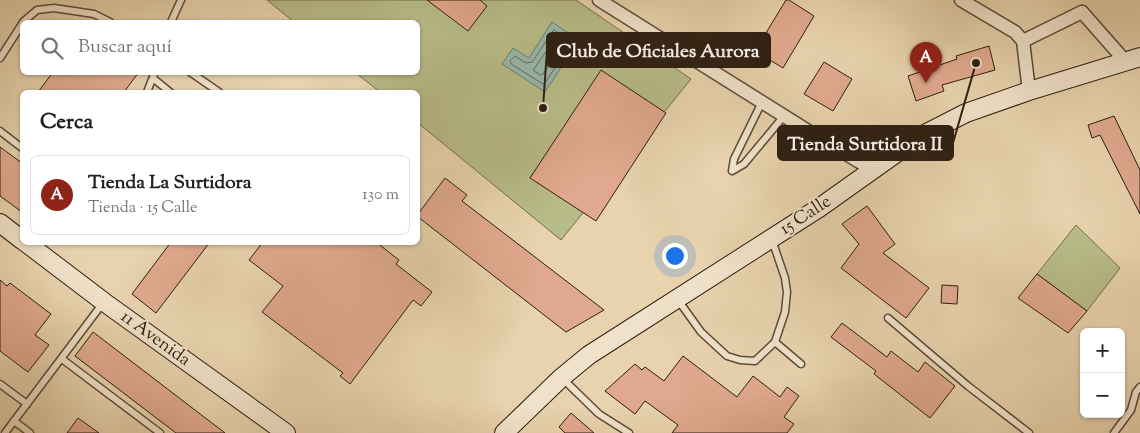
<!DOCTYPE html>
<html lang="es">
<meta charset="utf-8">
<style>
body{margin:0;font-family:"Sorts Mill Goudy",serif;background:#f6f6f6;color:#202124}
.controls{position:absolute;right:15px;bottom:15px;display:grid;overflow:hidden;border-radius:8px;box-shadow:0 1px 4px #0004}
.controls button{width:45px;height:45px;display:grid;place-items:center;padding:0;border:0;border-bottom:1px solid #e0e0e0;background:#fff;color:#202124;font:25px sans-serif}
.you{position:absolute;left:674px;top:255px;width:18px;height:18px;margin:-12px;border:4px solid #fff;border-radius:50%;background:#1a73e8;box-shadow:0 0 0 8px #1a73e833}
.badge{display:grid;place-items:center;width:32px;height:32px;border-radius:50%;background:#8f2418;color:#fff;font-size:16px;font-weight:700}
.pin{position:absolute;translate:-50% -41px;filter:drop-shadow(0 1px 2px #0008)}
.pin::after{content:'';position:absolute;top:26px;width:18px;height:15px;background:inherit;clip-path:polygon(0 0,100% 0,50% 100%)}
.list{margin:0;padding:0;list-style:none}
h2{display:flex;justify-content:space-between;align-items:center;height:65px;margin:0;padding:0 20px;font-size:21px}
h2 small{font-size:16px;font-weight:400;color:#757577}
.list li{display:grid;grid-template-columns:32px 1fr auto;gap:15px;align-items:center;box-sizing:border-box;height:80px;margin:0 10px 10px;padding:0 10px;border:1px solid #e0e0e0;border-radius:8px}
.list b{display:block;font-size:19px;white-space:nowrap}
.list p{margin:0;font-size:16px;white-space:nowrap;color:#757577}
.list em{font-size:16px;font-style:normal;color:#757577}
.icon{flex:none;width:28px;height:28px;fill:none;stroke:currentColor;stroke-width:2;stroke-linecap:round;stroke-linejoin:round}
.map{position:relative;flex:none;width:1140px;height:433px;overflow:hidden}
.search{position:absolute;background:#fff;box-shadow:0 1px 4px #0004;left:20px;top:20px;width:400px;height:55px;display:flex;align-items:center;gap:12px;box-sizing:border-box;padding:0 18px;border-radius:8px;color:#757577;font-size:19px}
.panel{position:absolute;background:#fff;box-shadow:0 1px 4px #0004;left:20px;top:90px;width:400px;height:155px;border-radius:8px}
.map>svg:first-child{display:block}
</style>
<div class="map">
<svg width="1140" height="433" viewBox="0 0 1140 433">
<rect width="100%" height="100%" fill="#e8d3ae"/>
<filter id="stains"><feTurbulence type="fractalNoise" baseFrequency=".004" numOctaves="4"/><feColorMatrix values="0 0 0 0 .2 0 0 0 0 .09 0 0 0 0 .02 0 0 0 .5 -.17"/></filter>
<radialGradient id="worn" r=".72"><stop offset=".6" stop-color="#630" stop-opacity="0"/><stop offset="1" stop-color="#630" stop-opacity=".3"/></radialGradient>
<!-- green -->
<g fill="#b8bc89" stroke="#726d4e">
<polygon points="267,0 576,0 691,79 561,240 418,123 418,92 380,92 356,73 418,72 418,22 294,22"/>
<polygon points="1076,225 1120,268 1087,311 1037,274"/>
</g>
<!-- water -->
<polygon fill="#97b8aa" stroke="#6c7a6d" points="552,22 579,40 545,92 502,64 513,48 529,58"/>
<g fill="none" stroke-linecap="round" stroke-linejoin="round">
<!-- shore -->
<g stroke="#626b5e" stroke-width="1">
<polygon points="554,30 570,40 571,43 545,83 543,84 511,64 510,61 515,56 526,63 532,62"/>
<polygon points="557,39 562,42 563,45 543,74 540,75 534,71 534,69 554,40"/>
</g>
</g>
<!-- building -->
<g fill="#e0a98f" stroke="#2c1e12">
<polygon points="427,0 480,0 487,6 468,31"/>
<polygon points="786,0 789,0 814,16 783,68 755,51"/>
<polygon points="989,46 995,70 942,85 944,91 916,101 908,76 957,59 956,56"/>
<polygon points="824,62 852,79 833,111 804,94"/>
<polygon points="601,70 666,113 596,221 530,178"/>
<polygon points="53,72 139,72 124,92 38,92"/>
<polygon points="1114,116 1140,170 1140,214 1100,135 1092,138 1088,125"/>
<polygon points="0,147 22,163 22,212 0,196"/>
<polygon points="445,178 467,195 462,201 604,310 566,332 418,217 418,214"/>
<polygon points="867,206 895,244 883,253 929,288 906,318 841,268 859,244 842,224"/>
<polygon points="171,242 210,242 156,313 132,294"/>
<polygon points="263,242 376,242 399,260 396,264 432,292 421,306 413,300 350,384 340,376 343,373 262,312 283,286 249,260"/>
<polygon points="1037,274 1087,311 1068,333 1018,298"/>
<polygon points="0,280 7,286 10,283 51,314 35,335 49,345 28,372 0,351"/>
<polygon points="942,285 958,286 957,304 941,303"/>
<polygon points="842,323 887,357 891,351 918,372 925,362 955,386 930,418 874,374 876,371 831,337"/>
<polygon points="93,332 225,433 176,433 75,356"/>
<polygon points="683,356 737,397 753,376 780,397 787,387 799,396 784,417 794,424 787,433 672,433 678,425 645,401 635,414 605,391 635,364 642,370 645,367 664,381"/>
<polygon points="571,413 594,433 565,433 559,427"/>
<polygon points="78,418 99,433 67,433"/>
</g>
<g fill="none" stroke-linecap="round" stroke-linejoin="round">
<defs>
<g id="lane">
<polyline points="23,22 37,10 54,8 94,14 110,22"/>
<polyline points="171,22 181,0"/>
<polyline points="0,58 22,24"/>
<polyline points="190,72 219,92"/>
<polyline points="154,79 170,92"/>
<polyline points="147,92 155,72"/>
<polyline points="762,102 734,159 732,171 744,164 784,116"/>
<polyline points="0,131 22,148"/>
<polyline points="678,300 701,332 727,356 740,360 755,361 775,342 785,312 787,292 785,278 772,240"/>
<polyline points="888,318 968,386 1029,433"/>
<polyline points="775,342 801,364"/>
<polyline points="62,359 160,433"/>
<polyline points="563,379 599,414 629,433"/>
<polyline points="0,384 27,404"/>
<polyline points="14,421 30,433"/>
<polyline points="5,433 103,303"/>
<polyline points="1114,433 1131,410 1136,392 1140,387"/>
</g>
<g id="street">
<polyline points="599,0 813,134 873,170"/>
<polyline points="961,0 1015,32 1023,41 1029,91"/>
<polyline points="1082,12 1126,62"/>
<polyline points="1023,41 1082,12"/>
</g>
<g id="secondary">
<polyline points="0,223 22,240"/>
<polyline points="25,242 104,302 286,433"/>
<polyline points="504,433 561,378 589,355 819,208 919,137 966,113 1029,91 1140,57"/>
</g>
</defs>
<!-- lane casing -->
<use href="#lane" stroke="#5b4b39" stroke-width="9"/>
<!-- street casing -->
<use href="#street" stroke="#5b4b39" stroke-width="15"/>
<!-- secondary casing -->
<use href="#secondary" stroke="#2c1e12" stroke-width="20"/>
<!-- lane -->
<use href="#lane" stroke="#f0e2ca" stroke-width="6"/>
<!-- street -->
<use href="#street" stroke="#f0e2ca" stroke-width="12"/>
<!-- secondary -->
<use href="#secondary" stroke="#f0e2ca" stroke-width="18"/>
</g>
<g text-anchor="middle" dominant-baseline="central" stroke-width="4" stroke-linejoin="round" paint-order="stroke">
<!-- street labels -->
<g font-size="18" fill="#2c1e12" stroke="#f0e2ca">
<text transform="translate(806 216) rotate(-33)">15 Calle</text>
<text transform="translate(155 339) rotate(36)">11 Avenida</text>
</g>
</g>
<!-- callouts -->
<path fill="none" stroke="#2c1e12" stroke-width="2" d="M543 108L547 50M976 63L953 143"/>
<g fill="#2c1e12" stroke="#f0e2ca" stroke-width="2">
<circle cx="543" cy="108" r="5"/>
<circle cx="976" cy="63" r="5"/>
</g>
<g fill="#2c1e12" stroke="#2c1e12" stroke-width="2">
<rect x="547" y="33" width="223" height="34" rx="5"/>
<rect x="778" y="126" width="175" height="34" rx="5"/>
</g>
<g font-size="19" text-anchor="middle" font-weight="bold" fill="#fff">
<text x="658" y="57">Club de Oficiales Aurora</text>
<text x="865" y="150">Tienda Surtidora II</text>
</g>
<rect width="100%" height="100%" filter="url(#stains)"/>
<rect width="100%" height="100%" fill="url(#worn)"/>
</svg>
<div class="controls">
<button>+</button>
<button>−</button>
</div>
<div class="you"></div>
<div class="pin badge" style="left:926px;top:83px">A</div>
<div class="search"><svg class="icon" aria-label="search" viewBox="0 0 24 24"><circle cx="10" cy="10" r="6"/><path d="M15 15l6 6"/></svg>Buscar aquí</div>
<section class="panel">
<h2>Cerca<small></small></h2>
<ul class="list">
<li><span class="badge">A</span><div><b>Tienda La Surtidora</b><p>Tienda · 15 Calle</p></div><em>130 m</em></li>
</ul>
</section>
</div>
